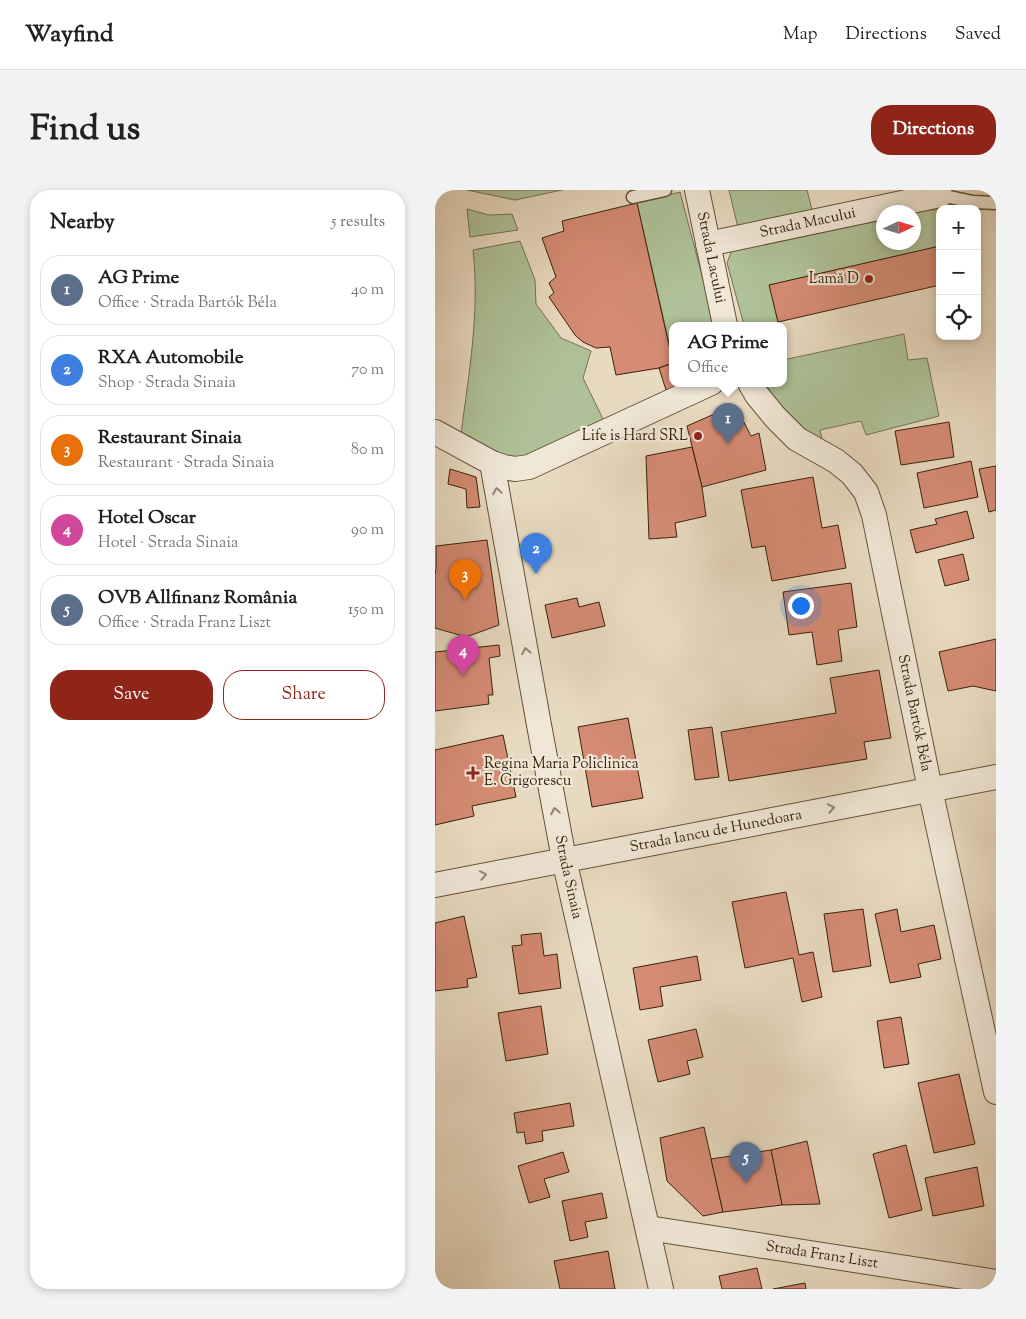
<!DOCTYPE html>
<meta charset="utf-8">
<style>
body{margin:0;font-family:"Sorts Mill Goudy",serif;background:#f2f2f2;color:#222}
.controls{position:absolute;right:15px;top:15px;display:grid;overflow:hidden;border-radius:10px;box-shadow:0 2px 8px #0003}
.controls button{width:45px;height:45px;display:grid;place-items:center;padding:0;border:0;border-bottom:1px solid #e0e0e0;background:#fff;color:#222;font:25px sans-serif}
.compass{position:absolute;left:441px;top:15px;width:45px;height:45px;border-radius:50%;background:#fff;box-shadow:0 2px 8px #0003;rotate:86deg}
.you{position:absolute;left:365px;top:415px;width:18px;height:18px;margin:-12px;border:4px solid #fff;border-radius:50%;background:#1a73e8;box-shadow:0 0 0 8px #1a73e833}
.badge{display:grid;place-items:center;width:32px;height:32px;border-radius:50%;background:#8f2418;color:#fff;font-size:16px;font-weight:700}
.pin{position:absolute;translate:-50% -41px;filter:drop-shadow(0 1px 2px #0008)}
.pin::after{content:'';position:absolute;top:26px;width:18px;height:15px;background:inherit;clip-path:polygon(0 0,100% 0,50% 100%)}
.popup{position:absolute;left:234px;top:132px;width:118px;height:65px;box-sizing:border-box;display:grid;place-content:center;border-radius:10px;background:#fff;filter:drop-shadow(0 1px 4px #0005);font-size:16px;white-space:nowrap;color:#767676}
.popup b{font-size:19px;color:#222}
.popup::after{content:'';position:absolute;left:50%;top:100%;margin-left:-10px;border:10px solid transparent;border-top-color:#fff}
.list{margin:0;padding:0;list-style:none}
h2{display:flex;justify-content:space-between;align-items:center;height:65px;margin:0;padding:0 20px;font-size:21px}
h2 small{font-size:16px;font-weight:400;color:#767676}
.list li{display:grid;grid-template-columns:32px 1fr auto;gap:15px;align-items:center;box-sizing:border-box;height:70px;margin:0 10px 10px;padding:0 10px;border:1px solid #e0e0e0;border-radius:20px}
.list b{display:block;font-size:19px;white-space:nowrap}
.list p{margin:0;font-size:16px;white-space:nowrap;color:#767676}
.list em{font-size:16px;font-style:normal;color:#767676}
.actions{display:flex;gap:10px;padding:15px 20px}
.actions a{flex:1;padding:11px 0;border:1px solid #8f2418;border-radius:20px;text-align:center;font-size:18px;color:#8f2418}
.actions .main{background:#8f2418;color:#fff}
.icon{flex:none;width:28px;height:28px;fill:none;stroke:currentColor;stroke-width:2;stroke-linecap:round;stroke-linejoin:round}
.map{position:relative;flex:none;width:561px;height:1099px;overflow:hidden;border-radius:20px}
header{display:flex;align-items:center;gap:30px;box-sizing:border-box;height:70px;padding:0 25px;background:#fff;border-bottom:1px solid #e0e0e0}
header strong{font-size:24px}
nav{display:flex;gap:28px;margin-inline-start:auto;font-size:18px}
.intro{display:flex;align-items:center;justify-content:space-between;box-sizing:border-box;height:120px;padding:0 30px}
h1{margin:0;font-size:35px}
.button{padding:12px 22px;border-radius:20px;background:#8f2418;color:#fff;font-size:18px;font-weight:700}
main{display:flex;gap:30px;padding:0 30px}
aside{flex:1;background:#fff;border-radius:20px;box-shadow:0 2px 8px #0003}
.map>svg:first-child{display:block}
</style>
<header>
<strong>Wayfind</strong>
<nav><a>Map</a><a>Directions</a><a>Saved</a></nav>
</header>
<div class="intro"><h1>Find us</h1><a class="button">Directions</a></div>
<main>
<aside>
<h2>Nearby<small>5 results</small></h2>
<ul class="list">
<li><span class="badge" style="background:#5c6f8a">1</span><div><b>AG Prime</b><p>Office · Strada Bartók Béla</p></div><em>40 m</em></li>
<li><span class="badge" style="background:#3f7fe0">2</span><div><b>RXA Automobile</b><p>Shop · Strada Sinaia</p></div><em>70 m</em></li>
<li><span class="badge" style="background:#e8710a">3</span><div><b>Restaurant Sinaia</b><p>Restaurant · Strada Sinaia</p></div><em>80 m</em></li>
<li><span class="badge" style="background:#d1479c">4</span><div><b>Hotel Oscar</b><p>Hotel · Strada Sinaia</p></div><em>90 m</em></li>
<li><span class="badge" style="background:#5c6f8a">5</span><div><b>OVB Allfinanz România</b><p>Office · Strada Franz Liszt</p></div><em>150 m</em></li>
</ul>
<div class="actions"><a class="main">Save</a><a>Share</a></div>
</aside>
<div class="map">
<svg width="561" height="1099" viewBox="0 0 561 1099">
<rect width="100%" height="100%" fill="#e8dac1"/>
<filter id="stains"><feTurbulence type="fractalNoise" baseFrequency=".004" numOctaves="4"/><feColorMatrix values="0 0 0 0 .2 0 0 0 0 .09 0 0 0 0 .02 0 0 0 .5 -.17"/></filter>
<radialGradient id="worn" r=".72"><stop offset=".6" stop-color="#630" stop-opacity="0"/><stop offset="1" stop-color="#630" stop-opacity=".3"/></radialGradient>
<!-- green -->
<g fill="#afc198" stroke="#747250">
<polygon points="32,0 127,0 80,10"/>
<polygon points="294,0 372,0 378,24 304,42"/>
<polygon points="245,2 280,135 238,135 238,170 202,13"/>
<polygon points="32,19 54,25 77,24 83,40 35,47"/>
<polygon points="493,20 505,20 505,56 335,95 343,132 330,135 309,135 292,73 297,60 448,29 448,52 478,52 479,23"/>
<path d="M 85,51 L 100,90 L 101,114 L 126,148 L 156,161 L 148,188 L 169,231 L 94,269 L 76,271 L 26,244 C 34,182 45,122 38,60 Z"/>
<polygon points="469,144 473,170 492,168 504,226 431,245 426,231 385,240 388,253 381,250 340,209 330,193 348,193 348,170"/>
</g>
<!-- building -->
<g fill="#d58b74" stroke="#392309">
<polygon points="202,13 238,173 224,178 181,185 175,157 161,158 148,152 140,145 114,107 119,103 114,93 121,87 107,48 129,41 127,31"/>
<polygon points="505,56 505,95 343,132 334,95"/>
<polygon points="238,173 238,193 246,193 246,195 231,200 224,178"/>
<polygon points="300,215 316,246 324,243 331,280 267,297 252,236"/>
<polygon points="514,232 519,267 466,275 460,241"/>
<polygon points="257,257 267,297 271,326 240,333 242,347 214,349 211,266"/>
<polygon points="536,271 543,307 489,318 482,283"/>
<polygon points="561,276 561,320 554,322 544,279"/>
<polygon points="15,279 41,287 45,317 32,318 31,299 13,294"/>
<polygon points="378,287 387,338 403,335 411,378 337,391 330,356 317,358 306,300"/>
<polygon points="532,321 539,348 481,363 475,340 502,334 500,329"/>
<polygon points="52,350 64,435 31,447 0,438 0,384 1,379 1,356"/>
<polygon points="528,364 534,390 510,396 503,370"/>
<polygon points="416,393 422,437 403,440 407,471 382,475 377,442 354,445 348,402"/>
<polygon points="142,408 144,417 164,412 170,436 117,448 110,415"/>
<polygon points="561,449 561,501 538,496 513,501 504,462"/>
<polygon points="64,455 65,466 54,468 58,505 53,505 54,514 0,521 0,462"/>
<polygon points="444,480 456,548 429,552 432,569 294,591 286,542 401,523 395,488"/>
<polygon points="193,528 208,608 157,617 143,537"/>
<polygon points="277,537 284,587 260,590 253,540"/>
<polygon points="68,545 81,607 37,616 39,626 0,635 0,560"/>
<polygon points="351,702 364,765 378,762 387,807 367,812 358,768 310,778 297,712"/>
<polygon points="428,719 436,776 398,782 389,724"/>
<polygon points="462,719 466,742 499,735 506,769 483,774 486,787 455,793 440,724"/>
<polygon points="29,726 42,787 32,789 33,797 0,801 0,733"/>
<polygon points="106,743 109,766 122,764 126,798 84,804 77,756 87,755 86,745"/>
<polygon points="262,766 266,790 225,797 228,816 205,820 198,778"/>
<polygon points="106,816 113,864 71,871 63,823"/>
<polygon points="466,827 474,874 449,878 442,831"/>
<polygon points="261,839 268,867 252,871 255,884 223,892 213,850"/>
<polygon points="524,884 540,954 499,963 483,893"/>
<polygon points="135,913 139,936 107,941 108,951 91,954 89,942 82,943 79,923"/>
<polygon points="269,937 288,1022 268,1026 232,991 225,948"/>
<polygon points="372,951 385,1014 347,1015 336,960"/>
<polygon points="471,955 487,1020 454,1028 438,964"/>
<polygon points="336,960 347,1015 288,1022 276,969"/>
<polygon points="128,962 134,982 109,989 115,1007 94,1013 83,976"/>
<polygon points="542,977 549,1016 498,1026 490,988"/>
<polygon points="167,1003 172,1028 150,1032 153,1047 135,1051 127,1011"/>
<polygon points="173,1061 180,1099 125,1099 119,1071"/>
<polygon points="322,1078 327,1099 287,1099 284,1086"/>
<polygon points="370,1093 371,1099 338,1099"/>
</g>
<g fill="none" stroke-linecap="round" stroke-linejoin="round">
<defs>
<g id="lane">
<polyline points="505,5 538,12 561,13"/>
<polyline points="198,7 230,0"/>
</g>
<g id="street">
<path id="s1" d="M 262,0 L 290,135"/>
<path id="s2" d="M 273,54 L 505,5"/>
<path id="s3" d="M 315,193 L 322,205 L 340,227 L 362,249 L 401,271 L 417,284 L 431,302 L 439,325 L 495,599 L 561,902"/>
<polyline points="0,242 57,273 69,277 80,279 94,277 276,193"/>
<path id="s4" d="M 57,273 L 104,535 L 129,669 L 226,1099"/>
<path id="s5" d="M 0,695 L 561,587"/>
<path id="s6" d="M 213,1038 L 561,1092"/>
</g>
</defs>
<!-- lane casing -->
<use href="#lane" stroke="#655137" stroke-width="15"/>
<!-- street casing -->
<use href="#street" stroke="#655137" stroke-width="26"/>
<!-- lane -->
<use href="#lane" stroke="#f0e7d7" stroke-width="12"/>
<!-- street -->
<use href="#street" stroke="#f0e7d7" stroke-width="24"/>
</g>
<!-- one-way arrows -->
<defs><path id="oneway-chevron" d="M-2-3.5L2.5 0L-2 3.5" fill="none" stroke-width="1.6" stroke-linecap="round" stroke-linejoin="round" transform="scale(1.25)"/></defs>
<g stroke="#948570">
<use href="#oneway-chevron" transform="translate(62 301) rotate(-100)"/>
<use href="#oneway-chevron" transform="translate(91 461) rotate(-100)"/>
<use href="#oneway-chevron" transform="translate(396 618) rotate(-11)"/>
<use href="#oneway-chevron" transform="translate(120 621) rotate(-101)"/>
<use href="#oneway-chevron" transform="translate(48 685) rotate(-11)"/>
</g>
<!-- markers -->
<g fill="#8f2418" stroke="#f0e7d7" stroke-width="2">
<circle cx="434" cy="89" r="5"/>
<circle cx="263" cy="246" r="5"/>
<path d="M35.5 575.5h5v5h5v5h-5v5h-5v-5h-5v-5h5z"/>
</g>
<g text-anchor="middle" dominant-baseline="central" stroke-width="4.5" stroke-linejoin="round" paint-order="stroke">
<!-- street labels -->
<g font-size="15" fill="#392309" stroke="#f0e7d7">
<text stroke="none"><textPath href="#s2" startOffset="102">Strada Macului</textPath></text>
<text stroke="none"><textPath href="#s1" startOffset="69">Strada Lacului</textPath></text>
<text stroke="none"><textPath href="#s3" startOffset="388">Strada Bartók Béla</textPath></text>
<text stroke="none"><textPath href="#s5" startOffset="286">Strada Iancu de Hunedoara</textPath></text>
<text stroke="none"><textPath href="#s4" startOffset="421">Strada Sinaia</textPath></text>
<text stroke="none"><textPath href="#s6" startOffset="176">Strada Franz Liszt</textPath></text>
</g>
<!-- poi labels -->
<g font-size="15" fill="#392309" stroke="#f0e7d7" text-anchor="end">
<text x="424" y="89">Lamă D</text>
<text x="253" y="246">Life is Hard SRL</text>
<text x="49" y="574" text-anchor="start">Regina Maria Policlinica<tspan x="49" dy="17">E. Grigorescu</tspan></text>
</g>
</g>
<rect width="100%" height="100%" filter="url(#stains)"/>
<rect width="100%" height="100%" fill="url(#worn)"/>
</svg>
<div class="controls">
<button>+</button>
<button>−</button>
<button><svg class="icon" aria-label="locate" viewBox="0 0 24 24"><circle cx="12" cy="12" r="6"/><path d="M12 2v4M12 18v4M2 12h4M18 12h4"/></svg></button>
</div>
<svg class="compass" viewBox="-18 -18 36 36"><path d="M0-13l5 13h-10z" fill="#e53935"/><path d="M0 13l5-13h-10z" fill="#767676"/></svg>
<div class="you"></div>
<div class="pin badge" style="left:293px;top:254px;background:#5c6f8a">1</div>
<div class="popup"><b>AG Prime</b>Office</div>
<div class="pin badge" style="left:101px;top:384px;background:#3f7fe0">2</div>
<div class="pin badge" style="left:30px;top:410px;background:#e8710a">3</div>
<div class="pin badge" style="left:28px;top:486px;background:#d1479c">4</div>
<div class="pin badge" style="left:311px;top:993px;background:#5c6f8a">5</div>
</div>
</main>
